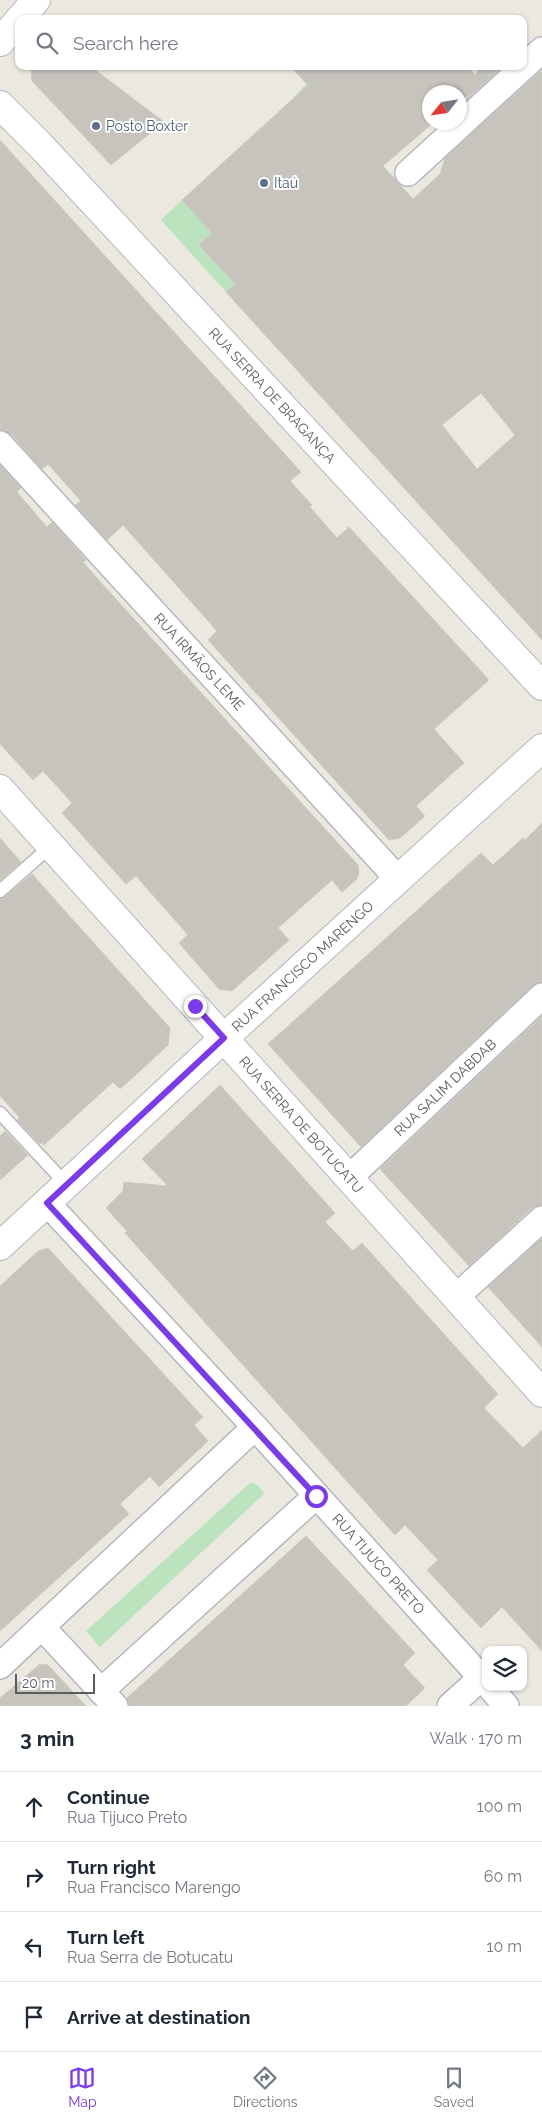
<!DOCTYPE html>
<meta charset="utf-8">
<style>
body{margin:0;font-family:Raleway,sans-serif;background:#f6f6f7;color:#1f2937}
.controls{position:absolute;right:15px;bottom:15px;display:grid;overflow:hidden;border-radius:10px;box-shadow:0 1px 4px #0004}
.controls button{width:45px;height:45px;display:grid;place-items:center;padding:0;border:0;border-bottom:1px solid #e0e1e3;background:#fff;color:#1f2937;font:25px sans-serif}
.compass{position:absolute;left:422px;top:85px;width:45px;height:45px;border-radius:50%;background:#fff;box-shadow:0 1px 4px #0004;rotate:240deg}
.scale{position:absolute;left:15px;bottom:12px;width:80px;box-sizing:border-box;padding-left:5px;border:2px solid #585c60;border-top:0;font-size:14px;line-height:18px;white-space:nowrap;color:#585c60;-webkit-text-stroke:4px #fff;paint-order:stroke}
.stop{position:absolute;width:15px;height:15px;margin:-11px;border:4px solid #7c3aed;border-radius:50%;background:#fff}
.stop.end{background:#7c3aed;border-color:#fff;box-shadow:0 1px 5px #0008}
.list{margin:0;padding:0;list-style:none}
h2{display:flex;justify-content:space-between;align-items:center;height:65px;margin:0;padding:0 20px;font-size:21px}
h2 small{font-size:16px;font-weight:400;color:#747a83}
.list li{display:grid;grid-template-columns:32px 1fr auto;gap:15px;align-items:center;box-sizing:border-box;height:70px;padding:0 20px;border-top:1px solid #e0e1e3}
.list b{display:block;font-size:19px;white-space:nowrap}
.list p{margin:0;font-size:16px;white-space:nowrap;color:#747a83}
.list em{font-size:16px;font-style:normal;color:#747a83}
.icon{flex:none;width:28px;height:28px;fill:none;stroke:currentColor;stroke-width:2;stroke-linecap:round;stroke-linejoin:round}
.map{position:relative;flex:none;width:542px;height:1706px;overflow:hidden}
.search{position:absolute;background:#fff;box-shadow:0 1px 4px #0004;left:15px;right:15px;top:15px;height:55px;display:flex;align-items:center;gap:12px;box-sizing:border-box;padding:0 18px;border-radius:10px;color:#747a83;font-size:19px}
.sheet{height:345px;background:#fff}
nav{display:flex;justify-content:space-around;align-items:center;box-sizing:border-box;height:70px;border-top:1px solid #e0e1e3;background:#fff;font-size:14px;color:#747a83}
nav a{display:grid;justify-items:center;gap:2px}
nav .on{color:#7c3aed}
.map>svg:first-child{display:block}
</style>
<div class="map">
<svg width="542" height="1706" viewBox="0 0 542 1706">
<rect width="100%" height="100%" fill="#ebe9df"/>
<!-- green -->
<g fill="#bbe3bd">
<polygon points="306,84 384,167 226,292 161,220 182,200 212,233 208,237 211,258 288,104"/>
<polygon points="251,1482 258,1485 264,1494 100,1647 86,1631"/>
</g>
<!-- building -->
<g fill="#c6c4bd" stroke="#d0cbbe" fill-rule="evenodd">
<polygon points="31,66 90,66 164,122 111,165 32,81"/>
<path d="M 290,66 L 466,66 L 476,75 L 479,66 L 503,66 L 467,99 L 469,94 L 460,102 L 460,92 L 430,92 L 430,122 L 434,122 L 383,166 L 413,199 L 440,174 L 445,158 L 542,70 L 542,640 L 226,292 L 235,284 L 199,245 L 212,233 L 182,200 L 308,85 ZM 481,393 L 515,435 L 477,469 L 442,425 Z"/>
<polygon points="0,140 301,472 290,481 312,505 310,507 337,538 349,527 489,680 434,729 464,763 416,806 425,816 400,838 389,840 208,640 217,631 123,525 107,540 75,505 81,501 48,464 42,469 11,434 0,430"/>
<polygon points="0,465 21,488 17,492 47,527 52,522 86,560 83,562 105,587 358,865 359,872 357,879 342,892 332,880 278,928 289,940 232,991 219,989 179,943 188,935 136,876 126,884 62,813 72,803 43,771 33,780 0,744"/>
<polygon points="542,823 542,982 532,986 361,1147 268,1044 481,853 493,865 523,838 525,840"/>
<polygon points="0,838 21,862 0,880"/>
<polygon points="32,874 170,1028 168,1045 139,1072 120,1089 113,1082 44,1145 42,1142 40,1144 17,1120 20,1118 0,1096 0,899 5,897"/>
<polygon points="542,1016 542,1205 532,1208 469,1266 380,1169"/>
<polygon points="220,1085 335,1213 325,1222 353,1251 362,1243 498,1394 484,1408 523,1448 542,1430 542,1651 502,1607 481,1628 427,1570 438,1560 405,1525 395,1535 142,1252 125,1233 127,1231 106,1208 123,1191 124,1182 168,1186 142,1159"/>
<polygon points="5,1131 28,1155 0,1180 0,1136"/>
<polygon points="542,1238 542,1347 488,1287"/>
<polygon points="48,1248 203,1417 194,1425 208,1441 159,1487 150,1476 120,1504 129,1514 0,1631 0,1286 38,1251"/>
<polygon points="306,1536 415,1653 403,1665 425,1688 406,1706 129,1706 127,1698"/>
<polygon points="40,1664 48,1665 86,1706 0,1706 0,1698"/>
</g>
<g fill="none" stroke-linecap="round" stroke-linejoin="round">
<defs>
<g id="service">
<polyline points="0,891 51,846"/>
<polyline points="0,1113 67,1185"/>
</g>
<g id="minor">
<polyline points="408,173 542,50"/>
<path id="s1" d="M 0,444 L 398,879"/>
<path id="s2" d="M 349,1178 L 542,996"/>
<path id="s3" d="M 47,1203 L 255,1427 L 486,1683"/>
<polyline points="456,1297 542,1219"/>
<polyline points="42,1627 115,1706"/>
<polyline points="0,1666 255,1427"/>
<polyline points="490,1687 506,1706"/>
<polyline points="101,1691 316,1496"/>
<polyline points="450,1706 481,1678"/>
</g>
<g id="tertiary">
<path id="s4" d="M 0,105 L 41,146 L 542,686"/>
<path id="s5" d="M 0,789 L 542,1393"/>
<path id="s6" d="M 0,1246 L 224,1038 L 542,748"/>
</g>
<g id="secondary">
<polyline points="20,19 36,0"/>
<polyline points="0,42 19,20"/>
</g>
</defs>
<!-- service casing -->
<use href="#service" stroke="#b5b7bc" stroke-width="15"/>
<!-- minor casing -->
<use href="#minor" stroke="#b5b7bc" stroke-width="28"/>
<!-- tertiary casing -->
<use href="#tertiary" stroke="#b5b7bc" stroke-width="30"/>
<!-- secondary casing -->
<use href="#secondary" stroke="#b5b9be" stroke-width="30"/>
<!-- service -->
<use href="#service" stroke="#fff" stroke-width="12"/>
<!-- minor -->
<use href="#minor" stroke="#fff" stroke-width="25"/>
<!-- tertiary -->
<use href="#tertiary" stroke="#fff" stroke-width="28"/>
<!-- secondary -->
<use href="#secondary" stroke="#fff" stroke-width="28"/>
</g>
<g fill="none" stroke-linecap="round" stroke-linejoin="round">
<!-- route -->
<polyline stroke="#7c3aed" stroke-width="6" points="195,1006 224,1038 47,1203 316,1496"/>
</g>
<!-- markers -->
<g fill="#5c6f8a" stroke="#fff" stroke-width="2">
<circle cx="96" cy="126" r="5"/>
<circle cx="264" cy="183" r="5"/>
</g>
<g text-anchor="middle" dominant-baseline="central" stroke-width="4" stroke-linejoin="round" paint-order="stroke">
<!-- service labels -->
<g font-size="14" fill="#4e5e75" stroke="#fff" text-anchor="start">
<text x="106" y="126">Posto Boxter</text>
<text x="274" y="183">Itaú</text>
</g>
<!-- street labels -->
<g font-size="14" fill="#585c60" stroke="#fff">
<text stroke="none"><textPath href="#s4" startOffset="398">RUA SERRA DE BRAGANÇA</textPath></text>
<text stroke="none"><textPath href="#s1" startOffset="295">RUA IRMÃOS LEME</textPath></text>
<text stroke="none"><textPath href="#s6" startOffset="412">RUA FRANCISCO MARENGO</textPath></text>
<text stroke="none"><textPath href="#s2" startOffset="132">RUA SALIM DABDAB</textPath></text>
<text stroke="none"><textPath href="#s5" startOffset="451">RUA SERRA DE BOTUCATU</textPath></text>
<text stroke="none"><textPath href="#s3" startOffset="490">RUA TIJUCO PRETO</textPath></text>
</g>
</g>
</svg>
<div class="controls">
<button><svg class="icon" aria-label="layers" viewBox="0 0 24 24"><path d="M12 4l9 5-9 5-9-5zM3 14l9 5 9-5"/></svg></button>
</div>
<svg class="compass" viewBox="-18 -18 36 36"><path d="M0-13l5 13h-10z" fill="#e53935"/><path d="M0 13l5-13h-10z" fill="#747a83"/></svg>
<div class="scale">20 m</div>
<div class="stop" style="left:316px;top:1496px"></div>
<div class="stop end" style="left:195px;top:1006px"></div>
<div class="search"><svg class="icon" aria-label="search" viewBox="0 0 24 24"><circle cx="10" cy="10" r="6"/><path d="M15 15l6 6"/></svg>Search here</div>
</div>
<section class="sheet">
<h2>3 min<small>Walk · 170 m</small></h2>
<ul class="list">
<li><svg class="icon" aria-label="ahead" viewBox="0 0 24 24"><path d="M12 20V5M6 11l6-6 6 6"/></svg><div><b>Continue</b><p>Rua Tijuco Preto</p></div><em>100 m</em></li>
<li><svg class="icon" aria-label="right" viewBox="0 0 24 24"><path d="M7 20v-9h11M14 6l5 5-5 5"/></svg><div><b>Turn right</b><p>Rua Francisco Marengo</p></div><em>60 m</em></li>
<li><svg class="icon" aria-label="left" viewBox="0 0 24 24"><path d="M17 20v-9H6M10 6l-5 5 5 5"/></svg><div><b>Turn left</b><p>Rua Serra de Botucatu</p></div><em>10 m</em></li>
<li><svg class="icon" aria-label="arrive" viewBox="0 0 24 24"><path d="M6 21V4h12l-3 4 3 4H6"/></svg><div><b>Arrive at destination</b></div></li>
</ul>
</section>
<nav>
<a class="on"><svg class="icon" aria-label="map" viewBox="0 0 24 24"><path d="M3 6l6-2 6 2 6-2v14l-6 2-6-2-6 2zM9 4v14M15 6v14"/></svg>Map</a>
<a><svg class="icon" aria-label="directions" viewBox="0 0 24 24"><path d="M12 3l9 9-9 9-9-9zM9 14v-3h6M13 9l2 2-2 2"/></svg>Directions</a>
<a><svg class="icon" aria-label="saved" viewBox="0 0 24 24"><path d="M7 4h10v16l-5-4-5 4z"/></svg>Saved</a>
</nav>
